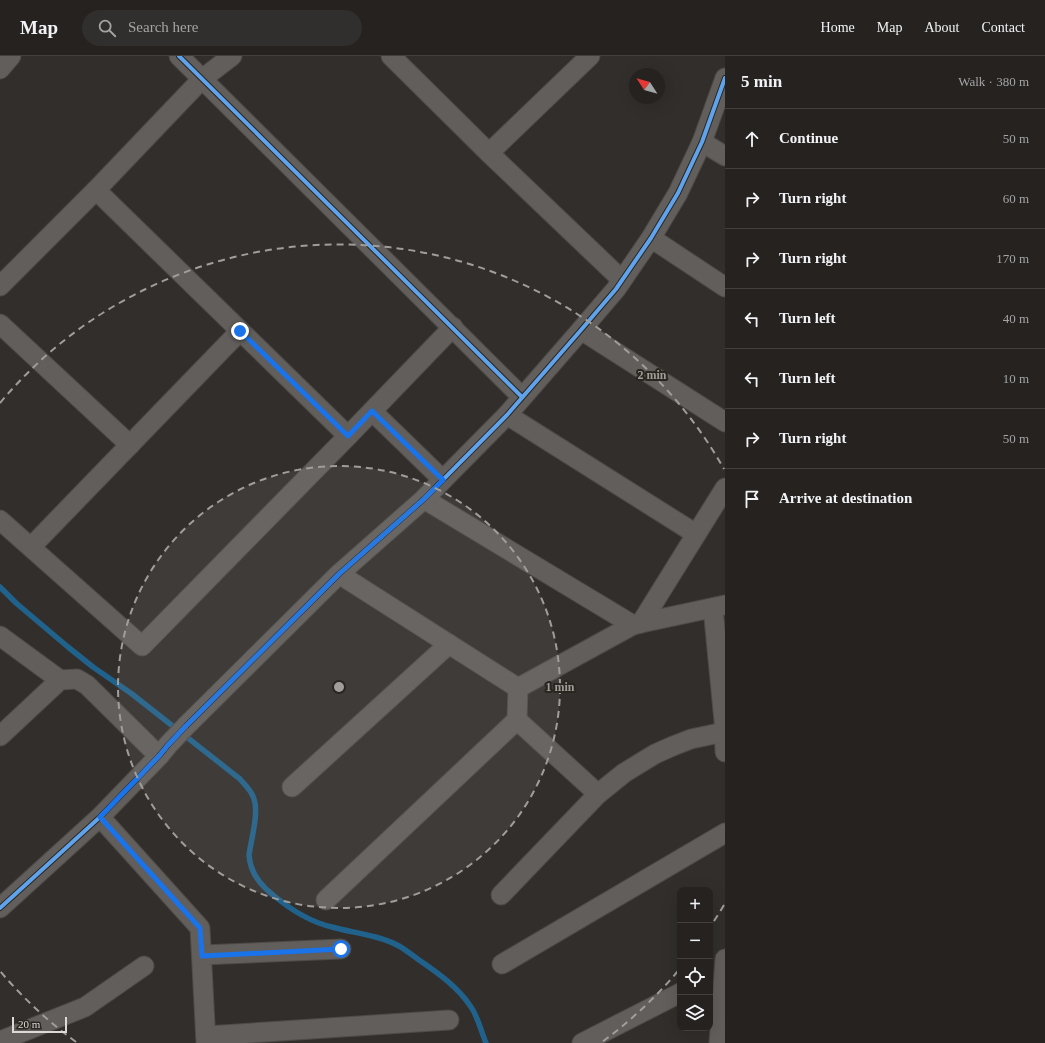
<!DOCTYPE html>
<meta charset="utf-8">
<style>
body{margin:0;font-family:Georgia,serif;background:#312f2d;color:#f1f3f6}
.controls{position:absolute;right:12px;bottom:12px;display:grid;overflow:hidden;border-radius:8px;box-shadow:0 4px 16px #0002}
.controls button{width:36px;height:36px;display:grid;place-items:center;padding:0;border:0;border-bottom:1px solid #423f3e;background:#252220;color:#f1f3f6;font:20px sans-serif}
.compass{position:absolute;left:629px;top:12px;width:36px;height:36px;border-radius:50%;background:#252220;box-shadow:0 4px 16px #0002;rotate:306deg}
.scale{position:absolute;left:12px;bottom:10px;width:55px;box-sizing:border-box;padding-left:4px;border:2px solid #dcdad6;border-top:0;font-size:11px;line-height:14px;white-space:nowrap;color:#dcdad6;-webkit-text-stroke:3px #29251f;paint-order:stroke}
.stop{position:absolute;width:12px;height:12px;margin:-9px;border:3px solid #1a73e8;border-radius:50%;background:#fff}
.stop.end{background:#1a73e8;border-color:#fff;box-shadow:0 1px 4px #0008}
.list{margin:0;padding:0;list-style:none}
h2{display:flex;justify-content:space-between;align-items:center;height:52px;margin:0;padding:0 16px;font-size:17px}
h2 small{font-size:13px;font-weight:400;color:#a3a4a5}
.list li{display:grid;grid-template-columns:26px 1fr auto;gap:12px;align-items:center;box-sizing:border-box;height:60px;padding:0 16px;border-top:1px solid #423f3e}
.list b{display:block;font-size:15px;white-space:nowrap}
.list em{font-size:13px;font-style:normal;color:#a3a4a5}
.icon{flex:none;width:22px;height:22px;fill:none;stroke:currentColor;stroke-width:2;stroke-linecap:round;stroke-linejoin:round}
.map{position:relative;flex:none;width:725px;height:987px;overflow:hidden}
header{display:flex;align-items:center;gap:24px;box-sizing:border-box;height:56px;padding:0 20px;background:#252220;border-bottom:1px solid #423f3e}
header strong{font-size:19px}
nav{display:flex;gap:22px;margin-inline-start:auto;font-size:14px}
.search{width:280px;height:36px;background:#312f2d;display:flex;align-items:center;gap:10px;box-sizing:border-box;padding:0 14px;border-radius:22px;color:#a3a4a5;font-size:15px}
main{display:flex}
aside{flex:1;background:#252220}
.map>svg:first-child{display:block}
</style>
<header>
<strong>Map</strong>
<div class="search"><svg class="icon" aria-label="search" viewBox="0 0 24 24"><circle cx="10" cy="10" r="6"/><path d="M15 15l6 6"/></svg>Search here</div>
<nav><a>Home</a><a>Map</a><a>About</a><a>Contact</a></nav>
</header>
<main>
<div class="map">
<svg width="725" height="987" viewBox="0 0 725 987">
<rect width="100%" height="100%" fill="#312e2b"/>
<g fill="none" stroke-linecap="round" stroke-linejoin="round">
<!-- stream -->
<path stroke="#20628b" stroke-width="5.5" d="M 0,531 L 16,547 L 68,591 L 93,611 L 132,638 L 240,723 C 245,729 252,735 254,743 C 259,757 251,784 249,799 C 250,817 260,829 273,839 C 291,854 310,866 332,871 C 353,877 379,879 399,890 C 406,894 412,899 419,904 C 438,917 458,931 471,951 C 478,961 481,975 486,987"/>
<defs>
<g id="minor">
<polyline points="179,0 522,341"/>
<polyline points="391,0 489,97 622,224"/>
<polyline points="0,13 11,0"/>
<polyline points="702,86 725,100"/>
<polyline points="489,97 590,0"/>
<polyline points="96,134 348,380"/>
<polyline points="651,182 725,231"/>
<polyline points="0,230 96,134 202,23 232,0"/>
<polyline points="0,268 130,389"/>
<polyline points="581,274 725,366"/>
<polyline points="372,355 443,424"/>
<polyline points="507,359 696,478"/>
<polyline points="424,443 633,569"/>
<polyline points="0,464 142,590 348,380 453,271"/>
<polyline points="31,491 240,275"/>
<polyline points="339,518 518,632 633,569 641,567 725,549"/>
<polyline points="713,552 724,665 725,696"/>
<polyline points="641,567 725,432"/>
<polyline points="0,580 60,624"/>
<polyline points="517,664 598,738"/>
<polyline points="0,680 60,624 77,623 87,629 159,700"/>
<polyline points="292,731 449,588"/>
<polyline points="100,761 200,872 206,987"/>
<polyline points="501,839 598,738 624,717 655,698 673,690 691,683 724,676"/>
<polyline points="326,844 517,664 518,632"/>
<polyline points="0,852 100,761 159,700 168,689 186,670 339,518 424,443 507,359 581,274 616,233 651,182 678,137 702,86 725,22"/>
<polyline points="202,899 341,893"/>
<polyline points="502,908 725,777"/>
<polyline points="206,980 449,964"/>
<polyline points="0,985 85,951 144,910"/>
<polyline points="582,987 680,937"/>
<polyline points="719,987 725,903"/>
</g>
</defs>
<!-- minor casing -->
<use href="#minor" stroke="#4c4a46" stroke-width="21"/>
<!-- minor -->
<use href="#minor" stroke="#615e5b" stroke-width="19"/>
<defs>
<g id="cycleway">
<polyline points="179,0 522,341"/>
<polyline points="0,852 100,761 159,700 168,689 186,670 339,518 424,443 507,359 581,274 616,233 651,182 678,137 702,86 725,22"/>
</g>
</defs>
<!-- cycleway casing -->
<use href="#cycleway" stroke="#29251f" stroke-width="6"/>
<!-- cycleway -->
<use href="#cycleway" stroke="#60a3ed" stroke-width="4"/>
</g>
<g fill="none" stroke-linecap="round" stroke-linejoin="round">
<!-- route -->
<polyline stroke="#1a73e8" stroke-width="5" points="240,275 348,380 372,355 443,424 424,443 339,518 186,670 168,689 159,700 100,761 200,872 202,900 341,893"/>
</g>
<!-- distance rings -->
<circle cx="339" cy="631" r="221" fill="#a09e9a" fill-opacity=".12"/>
<g fill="none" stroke="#a09e9a" stroke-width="2" stroke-dasharray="7 5">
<circle cx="339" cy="631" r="221"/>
<path d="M724 849A442 442 0 0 1 712 868M678 915A442 442 0 0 1 602 986M76 986A442 442 0 0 1 0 915M0 347A442 442 0 0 1 724 413"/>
</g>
<circle cx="339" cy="631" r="6" fill="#a09e9a" stroke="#29251f" stroke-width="2"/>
<g font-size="12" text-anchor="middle" font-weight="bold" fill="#a09e9a" stroke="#29251f" stroke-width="4" stroke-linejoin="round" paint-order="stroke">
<text x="652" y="323">2 min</text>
<text x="560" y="635">1 min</text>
</g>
</svg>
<div class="controls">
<button>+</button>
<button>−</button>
<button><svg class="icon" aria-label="locate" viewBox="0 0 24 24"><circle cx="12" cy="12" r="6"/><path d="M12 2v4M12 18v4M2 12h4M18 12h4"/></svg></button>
<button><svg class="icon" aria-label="layers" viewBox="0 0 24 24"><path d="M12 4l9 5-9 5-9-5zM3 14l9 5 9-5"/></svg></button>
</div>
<svg class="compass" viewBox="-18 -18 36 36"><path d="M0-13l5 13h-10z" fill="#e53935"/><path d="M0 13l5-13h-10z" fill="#a3a4a5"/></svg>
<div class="scale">20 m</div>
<div class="stop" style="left:341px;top:893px"></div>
<div class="stop end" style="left:240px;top:275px"></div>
</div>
<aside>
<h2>5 min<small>Walk · 380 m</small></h2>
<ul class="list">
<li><svg class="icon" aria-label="ahead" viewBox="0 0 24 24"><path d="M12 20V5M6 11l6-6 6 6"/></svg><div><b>Continue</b></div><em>50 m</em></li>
<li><svg class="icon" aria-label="right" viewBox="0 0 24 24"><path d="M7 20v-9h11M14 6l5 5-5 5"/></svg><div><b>Turn right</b></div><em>60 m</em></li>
<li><svg class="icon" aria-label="right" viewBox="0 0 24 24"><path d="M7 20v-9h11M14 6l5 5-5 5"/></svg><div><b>Turn right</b></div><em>170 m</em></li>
<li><svg class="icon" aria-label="left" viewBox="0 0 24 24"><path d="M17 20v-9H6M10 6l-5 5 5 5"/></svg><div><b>Turn left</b></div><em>40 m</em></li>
<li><svg class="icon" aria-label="left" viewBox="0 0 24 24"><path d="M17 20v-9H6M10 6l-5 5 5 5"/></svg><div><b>Turn left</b></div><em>10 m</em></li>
<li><svg class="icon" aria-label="right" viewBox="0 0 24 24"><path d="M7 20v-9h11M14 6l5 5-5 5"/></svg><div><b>Turn right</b></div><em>50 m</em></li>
<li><svg class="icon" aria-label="arrive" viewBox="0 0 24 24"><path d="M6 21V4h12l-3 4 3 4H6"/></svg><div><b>Arrive at destination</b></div></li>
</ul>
</aside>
</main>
